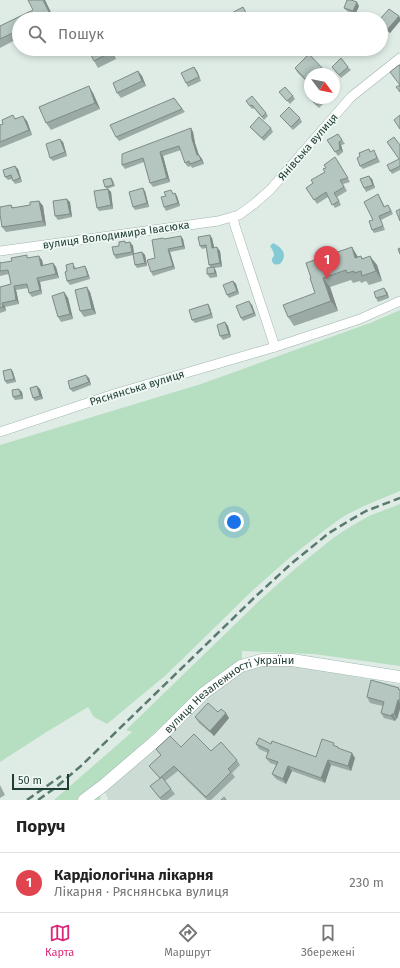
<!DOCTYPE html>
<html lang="uk">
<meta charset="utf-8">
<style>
body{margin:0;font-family:"Fira Sans",sans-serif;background:#f6f6f6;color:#222}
.compass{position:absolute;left:304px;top:68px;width:36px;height:36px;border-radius:50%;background:#fff;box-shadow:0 2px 6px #0003;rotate:122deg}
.scale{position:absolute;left:12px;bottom:10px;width:57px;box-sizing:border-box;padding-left:4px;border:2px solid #1f3d34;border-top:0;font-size:11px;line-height:14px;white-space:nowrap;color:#1f3d34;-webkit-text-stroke:3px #f0f8f4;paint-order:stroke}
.you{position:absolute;left:234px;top:522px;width:14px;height:14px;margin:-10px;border:3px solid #fff;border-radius:50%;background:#1a73e8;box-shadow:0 0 0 6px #1a73e833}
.badge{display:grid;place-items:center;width:26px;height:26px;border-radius:50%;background:#db2777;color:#fff;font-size:13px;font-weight:700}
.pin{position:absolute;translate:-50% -33px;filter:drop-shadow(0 1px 2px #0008)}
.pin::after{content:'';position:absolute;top:21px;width:14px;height:12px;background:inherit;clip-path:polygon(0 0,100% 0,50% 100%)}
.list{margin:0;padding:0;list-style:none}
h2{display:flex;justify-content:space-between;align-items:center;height:52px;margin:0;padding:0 16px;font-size:17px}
h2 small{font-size:13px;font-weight:400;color:#767676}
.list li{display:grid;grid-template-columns:26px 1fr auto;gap:12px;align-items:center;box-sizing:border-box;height:60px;padding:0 16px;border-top:1px solid #e0e0e0}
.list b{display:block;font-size:15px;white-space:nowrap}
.list p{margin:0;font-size:13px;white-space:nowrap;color:#767676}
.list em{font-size:13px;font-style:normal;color:#767676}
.icon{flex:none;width:22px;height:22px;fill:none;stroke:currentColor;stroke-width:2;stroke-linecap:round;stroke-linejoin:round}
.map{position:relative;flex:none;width:400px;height:800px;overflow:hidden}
.search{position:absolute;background:#fff;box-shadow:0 2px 6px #0003;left:12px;right:12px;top:12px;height:44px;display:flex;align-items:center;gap:10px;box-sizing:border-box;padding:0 14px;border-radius:22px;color:#767676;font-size:15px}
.sheet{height:112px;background:#fff}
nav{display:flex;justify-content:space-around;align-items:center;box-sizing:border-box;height:56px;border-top:1px solid #e0e0e0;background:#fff;font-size:11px;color:#767676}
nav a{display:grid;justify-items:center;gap:2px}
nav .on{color:#db2777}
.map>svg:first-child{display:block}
</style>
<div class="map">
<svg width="400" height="800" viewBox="0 0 400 800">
<rect width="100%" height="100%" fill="#dfece6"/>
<!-- built -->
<polygon fill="#cddbd5" points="262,665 290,665 400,685 400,800 107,800 108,799 104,790 208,695 240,671"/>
<!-- green -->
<g fill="#b6dec0">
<polygon points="400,310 400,491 364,506 344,516 326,529 288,559 252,591 166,675 107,724 94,717 88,707 48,731 0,762 0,445 201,384 370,323"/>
<polygon points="400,504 400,666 314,654 242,651 242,662 202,690 94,787 101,798 99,800 54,800 132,732 126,730 260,600 296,568 333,538 350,527 369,516"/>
</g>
<!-- water -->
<path fill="#83cad5" d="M 273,243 C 283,248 288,255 280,264 C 276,265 272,265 272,259 C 272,258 273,257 274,256 C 274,252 272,249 270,246 Z"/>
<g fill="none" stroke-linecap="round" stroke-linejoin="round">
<defs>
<g id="street">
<polyline points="233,217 235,226 275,347"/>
<polyline points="0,251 218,221 239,215 254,204 270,190 351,97 400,58"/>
<polyline points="0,432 114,394 275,347 360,319 400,301"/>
</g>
<g id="secondary">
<path id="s1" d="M 84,800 L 104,785 L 160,737 L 204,693 L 241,666 L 262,660 L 292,660 L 400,677"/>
</g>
</defs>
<!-- street casing -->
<use href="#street" stroke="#a2b4ad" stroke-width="10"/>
<!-- secondary casing -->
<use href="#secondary" stroke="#9db8ae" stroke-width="13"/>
<!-- street -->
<use href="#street" stroke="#fff" stroke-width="9"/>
<!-- secondary -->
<use href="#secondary" stroke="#fff" stroke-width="12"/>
<!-- rail -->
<g stroke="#59796f" stroke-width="2.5" stroke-dasharray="8 4" stroke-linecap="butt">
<polyline points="27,800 61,776"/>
<polyline points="38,800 55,788 82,765 256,596 292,563 329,533 347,522 366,511 400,498"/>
</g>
</g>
<!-- wall -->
<g fill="#9baaa4">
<polygon points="45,0 54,19 19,19 19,38 0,48 0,26 33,10"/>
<polygon points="359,6 355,15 347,11 344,8"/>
<polygon points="399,16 400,18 400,21 390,33 381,26 381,19"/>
<polygon points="111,49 116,59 98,68 94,61"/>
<polygon points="249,49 255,49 250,51"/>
<polygon points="366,49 376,49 371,54"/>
<polygon points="332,67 348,67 351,70 341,78"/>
<polygon points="295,68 323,69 325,73 324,74 310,74 310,85 297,72"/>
<polygon points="138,71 142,76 146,86 121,98 117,93"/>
<polygon points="197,71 201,81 188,87 186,83"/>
<polygon points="279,92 293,96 295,99 290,104"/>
<polygon points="93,93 100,109 51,130 46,123"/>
<polygon points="306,94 310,98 329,98 319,108 308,98"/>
<polygon points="174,98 185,112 119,141 116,137"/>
<polygon points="246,101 266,113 268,116 264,120 254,108 252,109"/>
<polygon points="280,116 300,118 302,122 293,130"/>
<polygon points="16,118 27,121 32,135 0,148 0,125"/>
<polygon points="250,127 271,128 273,132 264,141"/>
<polygon points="191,128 193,132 195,143 199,155 202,159 204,164 192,168 191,166 188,167 185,163 181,150 163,156 170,182 153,187 150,183 144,162 125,169 122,165"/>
<polygon points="338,134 345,144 341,145 343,152 338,156 327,140"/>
<polygon points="63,142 67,156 53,161 50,158"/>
<polygon points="400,145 400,170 392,174 390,171 399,159"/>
<polygon points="371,152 376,154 380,162 363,169 360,166"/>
<polygon points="338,161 350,182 343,184 347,191 337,197 341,205 335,208 328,197 317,204 306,188 313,183 325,172"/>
<polygon points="18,169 22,182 15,184 12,179 8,180 5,177"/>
<polygon points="111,178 113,180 115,186 107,189 105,187"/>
<polygon points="372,179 375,188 366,192 364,188"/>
<polygon points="108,189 111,192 113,209 99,211 97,208"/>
<polygon points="145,191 149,207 135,210 133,207"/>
<polygon points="174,193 175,193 177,196 180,206 166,211 164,207"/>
<polygon points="378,194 385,207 390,208 393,214 381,220 385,230 374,233 372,230 373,220"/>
<polygon points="39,201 43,206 46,226 6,232 2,227 11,205 14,208 30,205"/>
<polygon points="70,202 72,217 58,220 55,216"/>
<polygon points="212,238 214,248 220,251 222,267 214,268 216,271 217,277 210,278 207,274 211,268 209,265 206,248 202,249 200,246"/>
<polygon points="164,239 183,239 185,249 170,252 175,269 153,276 151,272 155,258"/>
<polygon points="130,242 133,246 134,254 142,252 145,255 147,266 137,268 135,265 133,255 116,259 114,255 119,246 126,243"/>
<polygon points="358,257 363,258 377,265 382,281 369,285 366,281 361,283 360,281 353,283 351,280 330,287 338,311 294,326 288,317 315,293 310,278"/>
<polygon points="29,258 42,260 43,265 53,263 56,267 59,278 40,282 42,294 32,297 29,293 28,288 16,290 19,304 5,307 6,311 0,313 0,287 11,284 9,274 0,276 0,261 1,263"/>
<polygon points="75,266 76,269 85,266 87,270 90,279 70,285 67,281 67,271"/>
<polygon points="233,281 236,284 239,294 229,298 227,295"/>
<polygon points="64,292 68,298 73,319 61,322 58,317"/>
<polygon points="90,292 96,314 84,317 80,311"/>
<polygon points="387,292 389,298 378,302 376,298"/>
<polygon points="208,304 210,308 213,318 195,323 192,320"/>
<polygon points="252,305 256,316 243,321 241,318"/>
<polygon points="225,322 228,326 231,337 223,340 220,336"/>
<polygon points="11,369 13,372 16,382 7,384 5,381"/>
<polygon points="89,378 91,385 73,392 70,389"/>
<polygon points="40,389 43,399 35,401 33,398"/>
<polygon points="22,392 23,399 15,400 13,397"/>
<polygon points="400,689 400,709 397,719 396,719 395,721 384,718 381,713 383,706 370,703 367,697"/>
<polygon points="218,712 229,718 214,736 199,723 195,717"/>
<polygon points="256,744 271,744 316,757 337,747 338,747 340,749 355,758 351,771 331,765 325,783 292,771 286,784 276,779 272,774 276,765 270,763 266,758 268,753 259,749"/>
<polygon points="181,747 211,751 237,760 240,765 232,773 235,777 211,800 207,800 178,771 165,781 175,794 167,800 161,800 150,786 160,779 149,766 161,755 156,749"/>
<polygon points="0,785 5,795 0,798"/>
</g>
<!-- shaded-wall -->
<g fill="#7e8b86">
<polygon points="43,0 45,0 54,19 50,14"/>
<polygon points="357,2 359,6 355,15 353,11"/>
<polygon points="243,7 246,12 250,19 249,19"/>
<polygon points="399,16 400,18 400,21 390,33 387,30"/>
<polygon points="109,49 111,49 116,59 111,52"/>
<polygon points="194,67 197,71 201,81"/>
<polygon points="138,71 142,76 146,86 142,81"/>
<polygon points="89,86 93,93 100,109 95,103"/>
<polygon points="23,116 27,121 32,135 29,130"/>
<polygon points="191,128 193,132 195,143 200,159 197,155 192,139"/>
<polygon points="60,139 63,142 67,156 65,152"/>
<polygon points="339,142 341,145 343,152 340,149"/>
<polygon points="160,152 163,156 170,182 167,178"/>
<polygon points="199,155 202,159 204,164 201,160"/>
<polygon points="15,166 18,169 22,182 20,178"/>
<polygon points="369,176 372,179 375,188 373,185"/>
<polygon points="143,188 145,191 149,207 147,203"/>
<polygon points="108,189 111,192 113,209 111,205"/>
<polygon points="175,193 177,196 180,206 178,203"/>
<polygon points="67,199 70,202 72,217 70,214"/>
<polygon points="39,201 43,206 46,226 43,221"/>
<polygon points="210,235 212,238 215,251 212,248"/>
<polygon points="181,236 183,239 185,249 183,246"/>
<polygon points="130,242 133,246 134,255 132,252"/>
<polygon points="217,247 220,251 222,267 220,263"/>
<polygon points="352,247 358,257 362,268 355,258"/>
<polygon points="168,249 170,252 175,269 173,266"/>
<polygon points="142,252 145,255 147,266 145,263"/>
<polygon points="39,256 42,260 44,270 41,266"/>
<polygon points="370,256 377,265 382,281 376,271"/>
<polygon points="53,263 56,267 59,278 56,274"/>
<polygon points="85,266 87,270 90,279 88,276"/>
<polygon points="214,267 216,271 217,277 215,273"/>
<polygon points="37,278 40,282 42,294 40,290"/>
<polygon points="323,278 330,287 338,311 331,301"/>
<polygon points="233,281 236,284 239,294 237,291"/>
<polygon points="14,286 16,290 19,304 16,300"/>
<polygon points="87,287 90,292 96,314 92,309"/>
<polygon points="384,288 387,292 389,298 387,295"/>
<polygon points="64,292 68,298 73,319 70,314"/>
<polygon points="249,301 252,305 256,316 254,313"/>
<polygon points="2,303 5,307 6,311 3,307"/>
<polygon points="208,304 210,308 213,318 211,314"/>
<polygon points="225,322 228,326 231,337 229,334"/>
<polygon points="11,369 13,372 16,382 14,379"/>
<polygon points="86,375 89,378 91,385 89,382"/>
<polygon points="37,386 40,389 43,399 40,396"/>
<polygon points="19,389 22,392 23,399 21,395"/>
<polygon points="398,700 400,703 400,709 397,719 394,714"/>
<polygon points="226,713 229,718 214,736 210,731"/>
<polygon points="392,714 396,719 395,721 391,716"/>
<polygon points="352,753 355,758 351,771 348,766"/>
<polygon points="328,760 331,765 325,783 321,778"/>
<polygon points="288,766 292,771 286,784 283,779"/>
</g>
<!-- building -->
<g fill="#b4c6bf" stroke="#7e8b86">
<polygon points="28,0 43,0 50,14 41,19 19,19 19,30 0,39 0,26 33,10"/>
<polygon points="347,0 351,0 357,2 353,11 344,8"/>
<polygon points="243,7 249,19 233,19 230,14"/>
<polygon points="389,9 399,16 387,30 381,24 381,19 380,19"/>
<polygon points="92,13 94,19 80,19"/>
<polygon points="88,49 109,49 111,52 94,61"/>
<polygon points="309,54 323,69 318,74 310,74 310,81 308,82 295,68"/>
<polygon points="341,58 348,67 339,75 332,67"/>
<polygon points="399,65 400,66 400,92 396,87 400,85 390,72"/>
<polygon points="194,67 199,77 186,83 181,73"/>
<polygon points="138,71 142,81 117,93 113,83"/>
<polygon points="89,86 95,103 46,123 39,107"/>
<polygon points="285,87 293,96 287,101 279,92"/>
<polygon points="310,90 310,98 323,98 317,105 306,94"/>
<polygon points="252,96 266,113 262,117 252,105 250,106 246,101"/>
<polygon points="174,98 182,109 116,137 110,125"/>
<polygon points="289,107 300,118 291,127 280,116"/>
<polygon points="13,115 15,119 23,116 29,130 0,142 0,125 3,124 2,120"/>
<polygon points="400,115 400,129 394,120"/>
<polygon points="259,117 271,128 262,138 250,127"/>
<polygon points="191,128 192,139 197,155 199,155 201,160 190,164 189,161 185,163 179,146 160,152 167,178 150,183 143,158 122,165 122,154"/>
<polygon points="338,134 342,140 339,142 340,149 335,152 327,140"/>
<polygon points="394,137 400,145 400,166 390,171 387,165 399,159 387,142"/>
<polygon points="60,139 65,152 50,158 46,144"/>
<polygon points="369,149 370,152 374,150 377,158 360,166 357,158 360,156 359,153"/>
<polygon points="335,157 348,178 340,180 344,187 334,193 339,201 332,205 326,192 314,200 306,188 313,183 311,180 325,172 323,169 326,168 324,165"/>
<polygon points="15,166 20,178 13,181 11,175 5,177 3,170"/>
<polygon points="369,176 373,185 364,188 360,179"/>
<polygon points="111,178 113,185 105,187 103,180"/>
<polygon points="143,188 147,203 133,207 129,192"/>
<polygon points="108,189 111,205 97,208 94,191"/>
<polygon points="171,190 173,194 175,193 178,203 164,207 161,197 166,196 164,192"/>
<polygon points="378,194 384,207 388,205 391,211 379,216 383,226 372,230 369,221 373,220 364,202"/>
<polygon points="67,199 70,214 55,216 53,201"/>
<polygon points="39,201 43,221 2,227 0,214 0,207 11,205 12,208 30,205 30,202"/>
<polygon points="400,209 400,221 396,211"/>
<polygon points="210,235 212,248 217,247 220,263 209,265 206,245 200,246 198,237"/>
<polygon points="181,236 183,246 168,249 173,266 151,272 147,260 155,258 152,240 163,238 164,239"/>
<polygon points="125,241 125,243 130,242 132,252 114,255 112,247 119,246 119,242"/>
<polygon points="352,247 355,258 361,256 362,259 370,256 376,271 362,276 361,271 354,273 354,271 347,273 346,270 323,278 331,301 288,317 283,305 315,293 310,278 311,278 306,263"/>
<polygon points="400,248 400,254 398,249"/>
<polygon points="142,252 145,263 135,265 133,254"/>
<polygon points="27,255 27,258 39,256 41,266 53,263 56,274 37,278 40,290 29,293 27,284 14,286 16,300 2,303 3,307 0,308 0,287 11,284 8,270 0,271 0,263 12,261 11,258"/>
<polygon points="73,263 74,269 85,266 88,276 67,281 65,272 67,271 66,265"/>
<polygon points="214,267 215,273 207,274 207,268"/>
<polygon points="233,281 237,291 227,295 223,285"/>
<polygon points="87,287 92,309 80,311 75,290"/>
<polygon points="384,288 387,295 376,298 374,292"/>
<polygon points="64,292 70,314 58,317 52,296"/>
<polygon points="249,301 254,313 241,318 236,306"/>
<polygon points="208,304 211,314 192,320 189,310"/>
<polygon points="225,322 229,334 220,336 217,325"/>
<polygon points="11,369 14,379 5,381 3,371"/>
<polygon points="86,375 89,382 70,389 68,381"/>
<polygon points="37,386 40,396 33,398 30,388"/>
<polygon points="19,389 21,395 13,397 12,390"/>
<polygon points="371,680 399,688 398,689 400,690 400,700 398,700 394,714 392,714 391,716 381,713 384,702 367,697"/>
<polygon points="208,703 218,712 221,709 226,713 210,731 195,717"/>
<polygon points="194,734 211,751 221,742 237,760 228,769 231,772 206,797 174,766 160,778 149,766 161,755 156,749 170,736 181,747"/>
<polygon points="259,738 271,744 272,741 316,757 322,739 334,743 333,745 338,747 338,748 352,753 348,766 328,760 321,778 288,766 283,779 272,774 278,762 266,758 269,750 256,744"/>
<polygon points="162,777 171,789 160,798 150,786"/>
<polygon points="224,797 226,800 221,800"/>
</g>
<g text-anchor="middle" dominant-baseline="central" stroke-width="3.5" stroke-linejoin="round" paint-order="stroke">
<!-- street labels -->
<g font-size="11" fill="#1f3d34" stroke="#f0f8f4">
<text transform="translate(308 147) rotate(-49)">Янівська вулиця</text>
<text transform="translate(116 235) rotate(-8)">вулиця Володимира Івасюка</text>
<text transform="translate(137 388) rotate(-17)">Ряснянська вулиця</text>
<text stroke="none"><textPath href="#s1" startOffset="184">вулиця Незалежності України</textPath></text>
</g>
</g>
</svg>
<svg class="compass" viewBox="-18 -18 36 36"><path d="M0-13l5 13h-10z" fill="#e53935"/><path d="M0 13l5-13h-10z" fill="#767676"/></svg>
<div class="scale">50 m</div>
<div class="you"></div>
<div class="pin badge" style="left:327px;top:279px;background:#e0444e">1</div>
<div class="search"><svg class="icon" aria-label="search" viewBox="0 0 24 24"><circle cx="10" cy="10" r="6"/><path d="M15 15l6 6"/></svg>Пошук</div>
</div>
<section class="sheet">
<h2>Поруч<small></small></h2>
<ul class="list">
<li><span class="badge" style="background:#e0444e">1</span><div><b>Кардіологічна лікарня</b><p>Лікарня · Ряснянська вулиця</p></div><em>230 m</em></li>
</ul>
</section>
<nav>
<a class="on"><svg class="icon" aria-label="map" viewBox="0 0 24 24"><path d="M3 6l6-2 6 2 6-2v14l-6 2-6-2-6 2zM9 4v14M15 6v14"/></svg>Карта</a>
<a><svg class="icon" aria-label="directions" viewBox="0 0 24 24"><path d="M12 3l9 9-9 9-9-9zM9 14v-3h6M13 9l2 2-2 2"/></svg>Маршрут</a>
<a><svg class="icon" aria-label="saved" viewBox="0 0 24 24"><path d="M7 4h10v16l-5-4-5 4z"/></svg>Збережені</a>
</nav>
